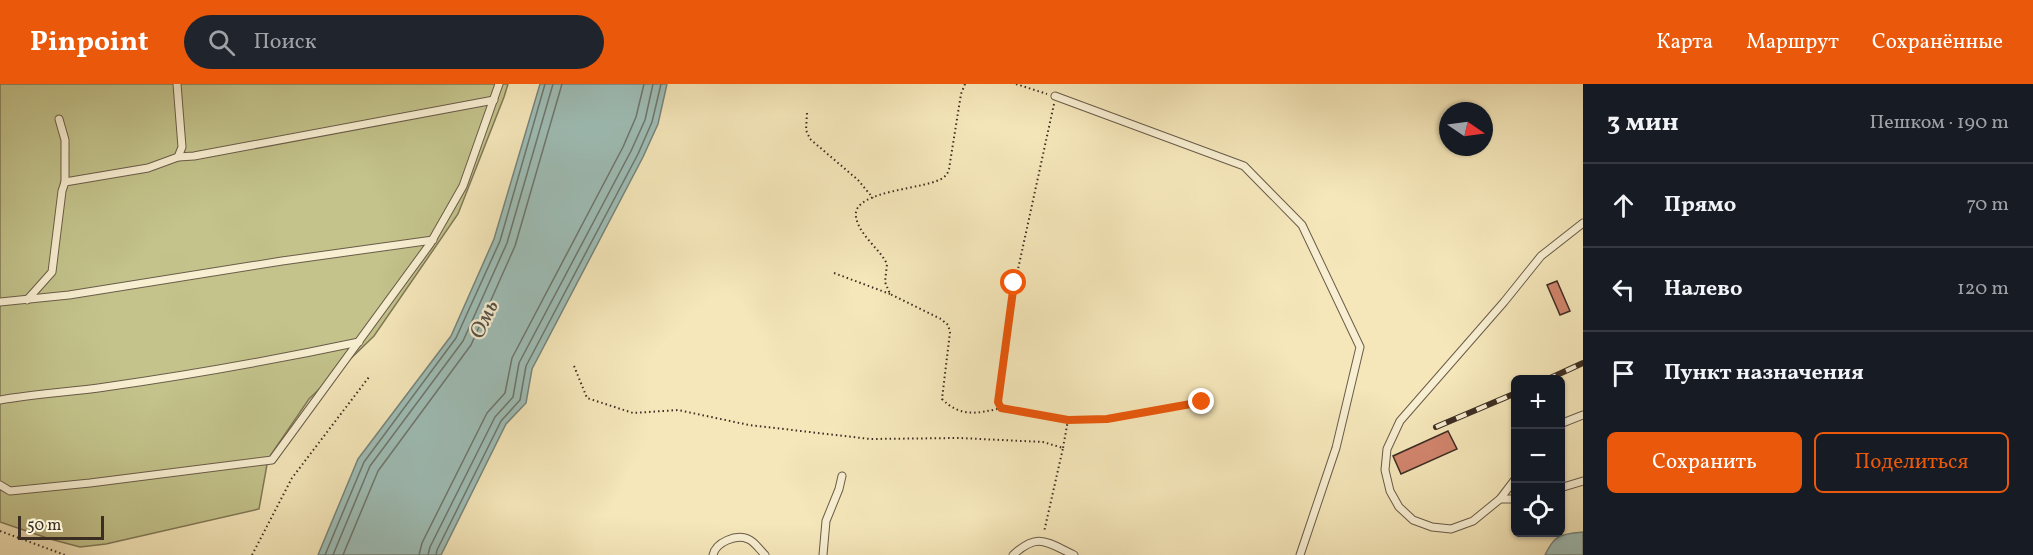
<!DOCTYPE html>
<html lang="ru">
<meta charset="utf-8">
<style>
body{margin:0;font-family:Vollkorn,serif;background:#20242c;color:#f1f3f6}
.controls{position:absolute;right:18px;bottom:18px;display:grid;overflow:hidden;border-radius:9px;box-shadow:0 2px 4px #0004}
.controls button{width:54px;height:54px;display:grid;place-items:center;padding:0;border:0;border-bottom:2px solid #363941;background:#171b24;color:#f1f3f6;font:30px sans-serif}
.compass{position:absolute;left:1439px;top:18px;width:54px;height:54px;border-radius:50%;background:#171b24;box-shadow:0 2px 4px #0004;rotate:103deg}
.scale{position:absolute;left:18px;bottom:15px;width:86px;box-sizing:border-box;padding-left:6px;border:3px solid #3c2d23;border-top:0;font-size:16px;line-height:21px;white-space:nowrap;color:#3c2d23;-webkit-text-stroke:4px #f8efd2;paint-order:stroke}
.stop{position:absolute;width:18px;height:18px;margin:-14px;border:4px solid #ea580c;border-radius:50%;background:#fff}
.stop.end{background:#ea580c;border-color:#fff;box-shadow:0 2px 6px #0008}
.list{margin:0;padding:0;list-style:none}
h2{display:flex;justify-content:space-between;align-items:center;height:78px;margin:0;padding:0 24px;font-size:26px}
h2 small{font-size:20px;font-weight:400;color:#9ea1a6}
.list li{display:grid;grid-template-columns:39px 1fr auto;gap:18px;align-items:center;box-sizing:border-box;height:84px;padding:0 24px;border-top:2px solid #363941}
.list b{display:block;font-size:22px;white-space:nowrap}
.list em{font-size:20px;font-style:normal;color:#9ea1a6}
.actions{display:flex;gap:12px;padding:18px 24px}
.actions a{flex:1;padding:14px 0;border:2px solid #ea580c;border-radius:9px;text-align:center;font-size:21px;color:#ea580c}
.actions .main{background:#ea580c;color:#fff}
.icon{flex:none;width:33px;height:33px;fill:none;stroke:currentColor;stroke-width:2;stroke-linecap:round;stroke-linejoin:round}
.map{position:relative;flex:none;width:1583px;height:471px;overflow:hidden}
header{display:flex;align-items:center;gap:36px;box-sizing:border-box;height:84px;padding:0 30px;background:#ea580c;color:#fff}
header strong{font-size:28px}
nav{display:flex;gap:33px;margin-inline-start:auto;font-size:21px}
.search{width:420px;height:54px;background:#20242c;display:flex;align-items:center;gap:15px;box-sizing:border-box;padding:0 21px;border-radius:33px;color:#9ea1a6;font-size:22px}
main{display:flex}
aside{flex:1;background:#171b24}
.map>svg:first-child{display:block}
</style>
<header>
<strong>Pinpoint</strong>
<div class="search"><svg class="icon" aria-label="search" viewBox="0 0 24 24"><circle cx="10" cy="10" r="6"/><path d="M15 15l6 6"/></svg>Поиск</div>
<nav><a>Карта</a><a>Маршрут</a><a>Сохранённые</a></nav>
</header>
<main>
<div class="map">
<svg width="1583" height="471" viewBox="0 0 1583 471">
<rect width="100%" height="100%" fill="#f5e7ba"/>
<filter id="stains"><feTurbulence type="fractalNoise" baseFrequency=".00333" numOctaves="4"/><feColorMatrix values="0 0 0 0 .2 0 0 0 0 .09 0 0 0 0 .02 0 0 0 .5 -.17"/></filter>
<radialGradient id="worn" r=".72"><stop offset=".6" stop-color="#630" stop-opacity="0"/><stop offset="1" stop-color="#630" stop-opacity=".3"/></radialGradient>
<!-- green -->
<polygon fill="#c3c38b" stroke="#807857" stroke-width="1.5" points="0,0 508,0 504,13 458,130 374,252 309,315 268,375 259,425 106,460 80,463 50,455 0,438"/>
<!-- water -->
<g fill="#9ebeb7" stroke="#77847c" stroke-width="1.5">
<polygon points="540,0 667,0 658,40 643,73 532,285 526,319 506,340 441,471 318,471 358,375 451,252 494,155"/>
<path d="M 1583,448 L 1583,471 L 1545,471 C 1555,450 1561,450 1583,448 Z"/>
</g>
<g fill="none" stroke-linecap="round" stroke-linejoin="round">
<!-- shore -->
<g stroke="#6d766d" stroke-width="1.5">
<polyline points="325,471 364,378 456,254 500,157 545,0"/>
<polyline points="333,471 370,382 463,257 507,159 553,0"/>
<polyline points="343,471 378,387 471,261 515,162 562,0"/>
<polyline points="419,471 422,459 487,329 505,309 512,274 623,63 636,33 644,0"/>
<polyline points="428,471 430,463 495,333 513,313 519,279 631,67 645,36 653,0"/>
<polyline points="436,471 437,466 501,337 520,316 526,282 638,70 652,38 661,0"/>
</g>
</g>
<!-- building -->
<g fill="#d2866e" stroke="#3c2d23" stroke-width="1.5">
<polygon points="1557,197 1570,227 1560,231 1547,201"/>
<polygon points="1448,347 1457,365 1401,390 1393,372"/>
</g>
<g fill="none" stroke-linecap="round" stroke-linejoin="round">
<defs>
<g id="service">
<polyline points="1055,12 1244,82 1302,141 1360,263 1336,364 1300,471"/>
<polyline points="59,35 65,56 65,98"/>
<polyline points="178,73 194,72 494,16"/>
<polyline points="27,216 52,188 62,107 65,98 148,84 178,73 182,63 177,0"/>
<polyline points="0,218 69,211 282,177 433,156"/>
<path d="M 0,316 C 35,310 70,308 105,303 C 190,291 274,276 359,258"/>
<polyline points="1560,340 1583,331"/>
<polyline points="0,401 10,407 90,399 272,376 430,160 463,102 499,0"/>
<polyline points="1560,404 1583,397"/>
<polyline points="1500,415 1516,394"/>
<polyline points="1516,415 1500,415 1473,437 1451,445 1432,443 1413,436 1399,423 1390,407 1385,386 1387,365 1400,337 1504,218 1541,172 1583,139"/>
<path d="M 713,471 C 716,458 736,450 748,455 C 754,457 760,466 765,471"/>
<polyline points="823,471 826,437 839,405 842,392"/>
<path d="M 1013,471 C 1038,448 1046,458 1074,471"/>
</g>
</defs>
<!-- service casing -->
<use href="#service" stroke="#6a5c49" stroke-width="9"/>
<!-- path -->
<g stroke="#3c2d23" stroke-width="2" stroke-dasharray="1.5 3" stroke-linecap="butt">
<path d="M 965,0 L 961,10 L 949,85 C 948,88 947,91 944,93 C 929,106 851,105 856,133 C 859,151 879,164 887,180 L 885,198 L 890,210 L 941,235 L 948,241 L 950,248 L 942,315 C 960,333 977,330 1001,324"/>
<polyline points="1016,0 1047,10"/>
<polyline points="1054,20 1015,199 998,318 1001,324 1068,336 1063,364"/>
<polyline points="807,29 806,46 810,55 858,96 873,114"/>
<polyline points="834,189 890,210"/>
<polyline points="574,282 587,314 633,329 678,326 749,341 870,355 959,354 1043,358 1063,364 1044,448"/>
<polyline points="1069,336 1107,335 1202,318"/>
<polyline points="0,447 65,471"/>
<polyline points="252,471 292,394 369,293"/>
</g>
<!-- service -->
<use href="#service" stroke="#f8efd2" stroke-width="7"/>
<defs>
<g id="rail">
<polyline points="1546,296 1583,279"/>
<polyline points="1436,343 1516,309"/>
</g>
</defs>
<!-- rail casing -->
<use href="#rail" stroke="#3c2d23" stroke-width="6"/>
<!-- rail -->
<use href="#rail" stroke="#f8efd2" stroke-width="4" stroke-dasharray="11" stroke-linecap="butt"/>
</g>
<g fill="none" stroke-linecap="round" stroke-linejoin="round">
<!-- route -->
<polyline stroke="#ea580c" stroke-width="8" points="1014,199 998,318 1001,324 1068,336 1107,335 1202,318"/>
</g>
<g text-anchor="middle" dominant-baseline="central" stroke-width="4.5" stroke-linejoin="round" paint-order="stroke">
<!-- water labels -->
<g font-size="22" font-style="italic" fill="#545148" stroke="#f8efd2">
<text transform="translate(485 236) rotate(-65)">Омь</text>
</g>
</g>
<rect width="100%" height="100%" filter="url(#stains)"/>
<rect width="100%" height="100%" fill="url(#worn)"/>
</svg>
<div class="controls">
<button>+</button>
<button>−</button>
<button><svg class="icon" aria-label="locate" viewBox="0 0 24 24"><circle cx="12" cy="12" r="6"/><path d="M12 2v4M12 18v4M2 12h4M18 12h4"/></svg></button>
</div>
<svg class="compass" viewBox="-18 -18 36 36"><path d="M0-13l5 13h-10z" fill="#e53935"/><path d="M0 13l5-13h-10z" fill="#9ea1a6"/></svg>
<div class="scale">50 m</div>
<div class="stop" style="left:1014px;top:199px"></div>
<div class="stop end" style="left:1202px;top:318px"></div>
</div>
<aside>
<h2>3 мин<small>Пешком · 190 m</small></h2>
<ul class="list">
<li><svg class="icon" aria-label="ahead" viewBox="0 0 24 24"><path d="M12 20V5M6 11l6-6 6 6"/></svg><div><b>Прямо</b></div><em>70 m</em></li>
<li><svg class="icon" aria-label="left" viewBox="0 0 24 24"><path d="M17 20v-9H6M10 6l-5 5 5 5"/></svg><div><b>Налево</b></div><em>120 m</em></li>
<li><svg class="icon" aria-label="arrive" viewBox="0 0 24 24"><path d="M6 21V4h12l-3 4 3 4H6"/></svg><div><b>Пункт назначения</b></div></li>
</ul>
<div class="actions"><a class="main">Сохранить</a><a>Поделиться</a></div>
</aside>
</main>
